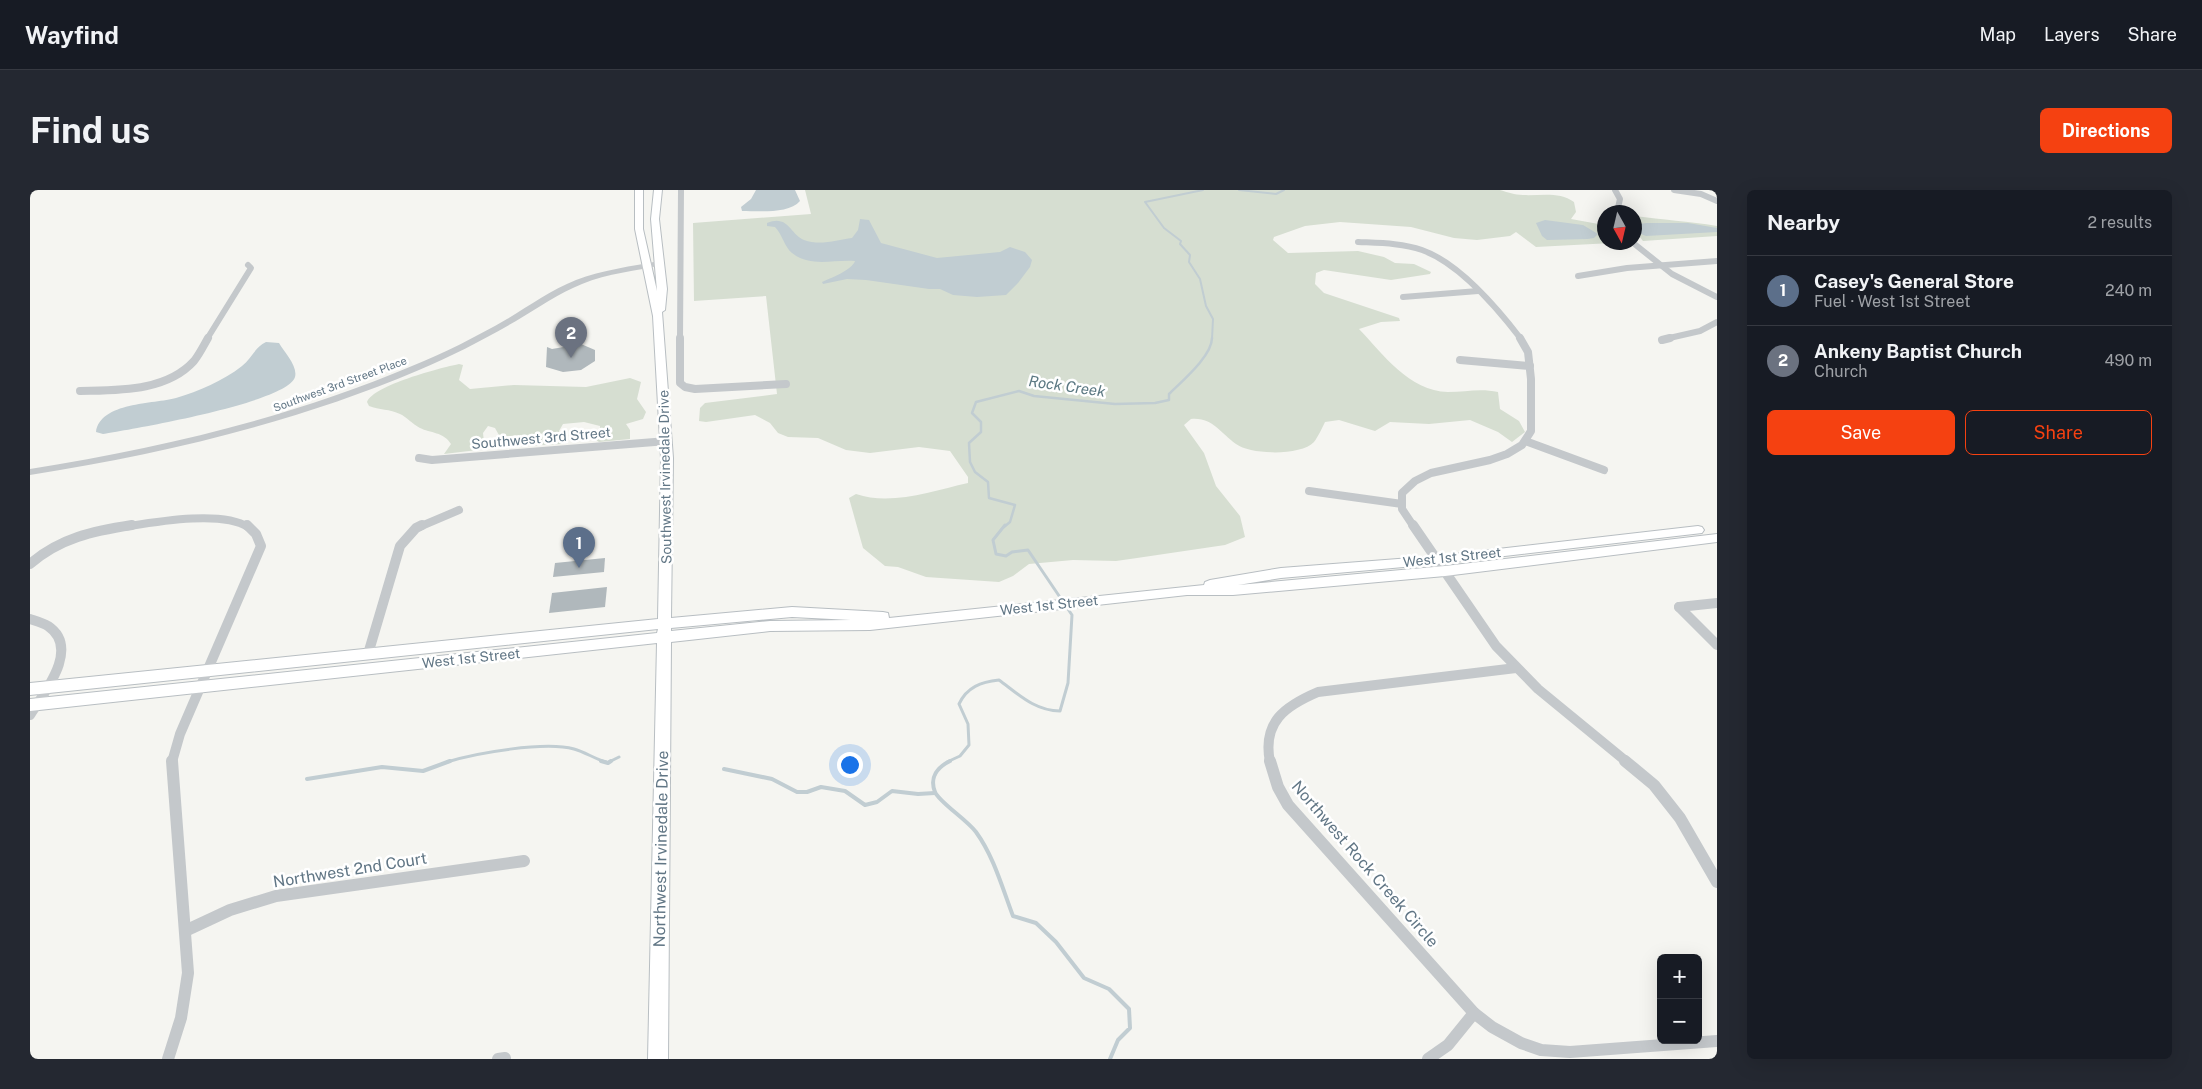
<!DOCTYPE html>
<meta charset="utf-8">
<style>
body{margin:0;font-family:"Public Sans",sans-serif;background:#242831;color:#f1f3f6}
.controls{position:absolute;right:15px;bottom:15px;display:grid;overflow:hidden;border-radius:8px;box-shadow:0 5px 20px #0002}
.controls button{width:45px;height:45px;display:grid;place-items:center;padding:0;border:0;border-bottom:1px solid #363941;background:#171b24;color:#f1f3f6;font:25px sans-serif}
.compass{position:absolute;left:1567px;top:15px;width:45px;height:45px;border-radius:50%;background:#171b24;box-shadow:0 5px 20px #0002;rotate:172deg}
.you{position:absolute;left:819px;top:574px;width:18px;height:18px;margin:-12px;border:4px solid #fff;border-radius:50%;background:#1a73e8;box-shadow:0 0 0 8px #1a73e833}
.badge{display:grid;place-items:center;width:32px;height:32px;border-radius:50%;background:#f54111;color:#fff;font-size:16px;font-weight:700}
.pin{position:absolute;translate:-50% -41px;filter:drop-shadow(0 1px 2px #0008)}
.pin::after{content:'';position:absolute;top:26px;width:18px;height:15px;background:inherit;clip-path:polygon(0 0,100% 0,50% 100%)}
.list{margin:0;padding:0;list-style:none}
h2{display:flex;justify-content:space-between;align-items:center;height:65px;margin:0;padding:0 20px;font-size:21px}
h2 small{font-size:16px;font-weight:400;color:#9ea1a6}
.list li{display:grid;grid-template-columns:32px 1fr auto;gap:15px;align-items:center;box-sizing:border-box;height:70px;padding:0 20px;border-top:1px solid #363941}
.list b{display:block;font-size:19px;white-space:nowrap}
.list p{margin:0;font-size:16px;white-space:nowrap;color:#9ea1a6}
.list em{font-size:16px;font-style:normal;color:#9ea1a6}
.actions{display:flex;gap:10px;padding:15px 20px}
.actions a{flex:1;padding:11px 0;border:1px solid #f54111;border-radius:8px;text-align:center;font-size:18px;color:#f54111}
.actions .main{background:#f54111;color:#fff}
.map{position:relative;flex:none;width:1687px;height:869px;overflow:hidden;border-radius:8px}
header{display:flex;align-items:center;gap:30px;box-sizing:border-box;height:70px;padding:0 25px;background:#171b24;border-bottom:1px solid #363941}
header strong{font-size:24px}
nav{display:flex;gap:28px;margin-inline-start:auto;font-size:18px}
.intro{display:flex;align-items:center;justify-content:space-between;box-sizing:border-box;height:120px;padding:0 30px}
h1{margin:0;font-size:35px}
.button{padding:12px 22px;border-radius:8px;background:#f54111;color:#fff;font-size:18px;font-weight:700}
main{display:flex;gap:30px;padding:0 30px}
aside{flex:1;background:#171b24;border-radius:8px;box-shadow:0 5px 20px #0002}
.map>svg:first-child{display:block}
</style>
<header>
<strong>Wayfind</strong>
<nav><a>Map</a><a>Layers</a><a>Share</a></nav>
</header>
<div class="intro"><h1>Find us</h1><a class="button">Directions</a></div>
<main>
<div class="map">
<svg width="1687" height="869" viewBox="0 0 1687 869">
<rect width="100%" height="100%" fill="#f5f5f1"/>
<!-- green -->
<g fill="#d6ded1">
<path d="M 775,0 L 1470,0 C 1477,2 1485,5 1493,5 C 1510,6 1529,1 1544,12 L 1546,22 L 1541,29 L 1574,35 L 1574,52 L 1582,53 L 1506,57 L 1486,42 L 1480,46 L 1447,50 L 1424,48 L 1381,37 L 1310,32 L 1275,36 L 1244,47 L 1243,50 L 1258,63 L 1328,61 L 1354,67 L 1365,73 L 1384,74 L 1401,82 L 1400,84 L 1361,90 L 1294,80 L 1286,83 L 1285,94 L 1294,103 L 1369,128 L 1370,131 L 1351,132 L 1329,139 C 1353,164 1379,201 1418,202 C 1436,202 1450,198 1468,202 L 1470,219 L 1489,231 L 1495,242 L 1482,252 L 1468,242 L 1440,230 L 1399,234 L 1360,232 L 1345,241 L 1309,230 L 1295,232 C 1292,238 1288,247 1284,252 C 1271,266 1221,265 1206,254 C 1190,243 1183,227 1161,229 L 1154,235 L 1174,263 L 1186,296 L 1210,326 L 1215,347 L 1195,355 L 1107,368 L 1086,371 L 1043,370 L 999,374 L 983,386 L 969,392 L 896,387 L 868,377 L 855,376 L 833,358 L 819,308 L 826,304 C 861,316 902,301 938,293 L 938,287 L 920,261 L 889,257 L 840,263 L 816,260 L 788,248 L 758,247 L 748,243 L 740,233 L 725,225 L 676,232 L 669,231 L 670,218 L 675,213 L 747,204 L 736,106 L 664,111 L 663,33 L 781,24 Z"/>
<path d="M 1605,26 C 1632,30 1659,31 1687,36 L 1687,46 L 1613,51 L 1605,41 Z"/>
<path d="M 429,174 L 433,175 L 429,190 L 440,199 L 484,195 L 556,197 L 600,188 L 611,192 L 607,209 L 616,222 L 613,229 L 596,234 L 600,240 L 600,249 L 569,252 L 566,250 L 570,244 L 570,236 L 554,232 L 533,234 L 529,241 L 532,251 L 531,254 L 494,256 L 489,245 L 470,247 L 465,238 L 458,236 L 453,243 L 454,252 L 464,258 L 414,264 L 421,254 C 414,242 400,243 390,238 C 382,234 377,227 370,224 C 360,219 349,220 339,216 L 337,212 C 344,195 410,178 429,174 Z"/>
</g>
<!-- water -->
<g fill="#c1cdd2">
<path d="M 726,0 L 765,0 L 770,11 C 759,24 729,21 712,21 L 711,17 L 721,9 Z"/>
<path d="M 830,29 L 839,30 L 851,53 L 907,68 L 970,62 L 980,57 L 995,62 L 1002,70 L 1000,77 L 988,93 L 976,105 L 947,107 L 923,105 L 910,99 L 899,99 L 836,90 L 817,89 L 793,94 L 792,92 C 801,88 822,80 825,71 C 804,69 781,78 762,63 C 755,58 752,44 745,37 L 737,36 L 737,33 C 758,24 760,44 774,50 C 790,56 807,50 822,48 L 828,40 Z"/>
<polygon points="1515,30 1553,35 1568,44 1564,48 1558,49 1517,50 1512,46 1506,33"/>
<polygon points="1616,33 1658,33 1687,38 1687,42 1616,46 1611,44 1606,38 1610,34"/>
<path d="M 236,152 L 249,153 C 254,162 268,176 265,187 C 257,213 102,239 73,244 L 66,242 C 70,212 124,214 146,208 C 169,201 193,191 212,176 C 221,169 225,157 236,152 Z"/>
</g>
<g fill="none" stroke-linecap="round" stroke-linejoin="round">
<!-- stream-far3 -->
<g stroke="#c1cdd2" stroke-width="2">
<polyline points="1173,0 1115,12 1134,38 1151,51 1150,54 1160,65 1159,72 1170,89 1176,116 1183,129 1182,149"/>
<polyline points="1209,0 1246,4 1254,0"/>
</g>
<!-- stream-far2 -->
<path stroke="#c1cdd2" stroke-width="2.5" d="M 974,337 L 980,332 L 985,315 L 959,308 L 958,292 L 945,282 L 940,272 L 939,253 L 951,242 L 951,232 L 942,223 L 946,212 L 989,201 L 1004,206 L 1085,214 L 1125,213 L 1139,210 L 1139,204 C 1152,191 1182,166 1182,148"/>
<!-- stream-far1 -->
<g stroke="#c1cdd2" stroke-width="3">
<path d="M 417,572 C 445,563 515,551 544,559 C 555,562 565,569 576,572"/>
<polyline points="579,572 589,567"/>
<path d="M 917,572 L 930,566 L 939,555 L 938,534 L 929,514 C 937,497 951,492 969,490 C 988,504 1005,521 1030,521 L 1038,493 L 1042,425 L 998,360 L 982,362 L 976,366 L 966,364 L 963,350 L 975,335"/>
</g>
<!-- stream -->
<g stroke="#c1cdd2" stroke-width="4">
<polyline points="571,571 578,573 581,571"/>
<path d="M 920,571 C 908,577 899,587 905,602 C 909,612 936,629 946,642 C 964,667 972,697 983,726 L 1006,733 L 1026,752 L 1054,788 L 1079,799 L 1099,819 L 1100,838 L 1088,850 L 1080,869"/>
<polyline points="694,579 742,589 767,602 777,602 791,597 815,601 835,615 847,612 862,601 888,604 905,603"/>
<polyline points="277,589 352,577 393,581 420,571"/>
</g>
</g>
<!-- building -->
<g fill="#b0b8bc">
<polygon points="551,154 565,160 565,171 551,180 533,182 516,177 517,157 522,159"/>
<polygon points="575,368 574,382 523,387 525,373"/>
<polygon points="577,397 575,417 519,423 522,403"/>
</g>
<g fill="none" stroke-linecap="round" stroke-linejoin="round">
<defs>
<path id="secondary" d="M 605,0 L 613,0 L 613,39 L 627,101 L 621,29 L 624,0 L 632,0 L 629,29 L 637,99 L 635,120 L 632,122 L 643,268 L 641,428 L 762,417 L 853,422 L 858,423 L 859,428 L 1174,395 L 1175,392 L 1180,390 L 1251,378 L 1407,366 L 1668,336 L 1672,337 L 1674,340 L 1672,343 L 1407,374 L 1251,388 L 1208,395 L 1415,376 L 1687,344 L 1687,352 L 1415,386 L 1203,405 L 1157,405 L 840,440 L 740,441 L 641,452 L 638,869 L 618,869 L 627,453 L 0,521 L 0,509 L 627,443 L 628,439 L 0,505 L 0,493 L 628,429 L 631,268 L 623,126 L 605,39 ZM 762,427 L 821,430 L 740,431 L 641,441 L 641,438 Z"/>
</defs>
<!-- secondary casing -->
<use href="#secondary" stroke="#b8bec2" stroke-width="2"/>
<!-- minor-far3 -->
<g stroke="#c4c8cb" stroke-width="6">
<polyline points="1585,0 1590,9 1587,22"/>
<polyline points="1644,0 1671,4 1687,11"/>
<path d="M 1328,52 C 1349,53 1372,53 1392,60 C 1429,73 1468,119 1491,149"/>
<polyline points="1602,52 1642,84 1687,107"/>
<polyline points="1548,86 1597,78 1687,71"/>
<polyline points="1373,107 1448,101"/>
<polyline points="177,149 221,78 218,75"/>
<polyline points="650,149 651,0"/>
<polyline points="1635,149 1670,141 1687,132"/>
</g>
<!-- minor-far2 -->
<g stroke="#c4c8cb" stroke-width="8">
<polyline points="650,148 650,193 655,197 665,199 756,194"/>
<polyline points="1632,150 1640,148"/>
<polyline points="1430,170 1500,176"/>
<path d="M 50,201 C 87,200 136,202 164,171 C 169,165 174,155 178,148"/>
<polyline points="1498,252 1574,280"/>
<polyline points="389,268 402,270 637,251"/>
<polyline points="1279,301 1372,314"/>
<path d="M 93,337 C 125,332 191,320 218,337"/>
<polyline points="389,337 429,320"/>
<polyline points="1384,337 1372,319 1372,303 1385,291 1401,283 1460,270 1477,264 1492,255 1501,241 1501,189 1498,162 1490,148"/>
</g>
<!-- minor-far1 -->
<g stroke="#c4c8cb" stroke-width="10">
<polyline points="1383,335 1466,456 1508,499 1597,572"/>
<path d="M 0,374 C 30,348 63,341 102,335"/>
<polyline points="1649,417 1687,455"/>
<polyline points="1649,417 1687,413"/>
<path d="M 0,429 C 6,431 13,433 18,436 C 51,458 14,503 0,525"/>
<polyline points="338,464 370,356 386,338 392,335"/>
<polyline points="142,572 150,544 231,356 226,344 217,335"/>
<path d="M 1240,572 C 1232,532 1255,516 1288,502 L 1486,478"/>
</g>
<!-- minor -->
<g stroke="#c4c8cb" stroke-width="12">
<polyline points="1240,571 1248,597 1258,615 1444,823 1462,837 1491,853 1511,860 1540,862 1687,851"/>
<polyline points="1595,571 1624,595 1650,628 1687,692"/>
<polyline points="155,741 200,720 246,706 494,671"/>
<polyline points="138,869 151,828 158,783 142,571"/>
<polyline points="468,869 475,868"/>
<polyline points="1398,869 1418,855 1444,823"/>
</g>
<!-- tertiary -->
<path fill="#c4c8cb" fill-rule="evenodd" d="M 630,71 L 634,73 L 633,75 C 606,81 578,83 552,94 C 529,103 508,118 486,131 C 455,149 422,166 389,180 C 264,233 133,264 0,285 L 0,279 C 131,258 259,228 382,176 C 414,163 446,147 477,129 C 499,116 521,100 546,90 C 572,80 602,76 630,71 Z"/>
<!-- secondary -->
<use href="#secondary" fill="#fff" fill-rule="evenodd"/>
</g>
<g text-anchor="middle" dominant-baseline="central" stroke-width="5" stroke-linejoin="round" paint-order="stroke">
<!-- far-street labels -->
<g font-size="11" fill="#617685" stroke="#fff">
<text transform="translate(310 194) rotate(-20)">Southwest 3rd Street Place</text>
</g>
<!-- street labels -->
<g font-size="14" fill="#617685" stroke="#fff">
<text transform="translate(511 248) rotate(-5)">Southwest 3rd Street</text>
<text transform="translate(635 287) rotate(-91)">Southwest Irvinedale Drive</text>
<text transform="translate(1422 367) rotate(-6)">West 1st Street</text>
<text transform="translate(1019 415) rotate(-6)">West 1st Street</text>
<text transform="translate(441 468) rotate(-6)">West 1st Street</text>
</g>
<!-- water labels -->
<g font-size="15" font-style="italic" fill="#5c7983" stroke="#fff">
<text transform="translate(1037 196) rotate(8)">Rock Creek</text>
</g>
<!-- near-street labels -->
<g font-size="16" fill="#617685" stroke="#fff">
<text transform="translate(631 659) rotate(-89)">Northwest Irvinedale Drive</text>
<text transform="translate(1335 674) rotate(49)">Northwest Rock Creek Circle</text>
<text transform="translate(320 680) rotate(-9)">Northwest 2nd Court</text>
</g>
</g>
</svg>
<div class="controls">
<button>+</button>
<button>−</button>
</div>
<svg class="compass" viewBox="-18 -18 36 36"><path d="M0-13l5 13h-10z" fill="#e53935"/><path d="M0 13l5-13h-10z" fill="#9ea1a6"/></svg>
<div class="you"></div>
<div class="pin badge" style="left:549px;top:378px;background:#5c6f8a">1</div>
<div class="pin badge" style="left:541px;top:168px;background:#6b7280">2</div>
</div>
<aside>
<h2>Nearby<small>2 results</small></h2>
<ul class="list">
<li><span class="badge" style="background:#5c6f8a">1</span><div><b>Casey's General Store</b><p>Fuel · West 1st Street</p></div><em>240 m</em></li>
<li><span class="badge" style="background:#6b7280">2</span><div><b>Ankeny Baptist Church</b><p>Church</p></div><em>490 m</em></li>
</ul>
<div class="actions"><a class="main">Save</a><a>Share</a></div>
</aside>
</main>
